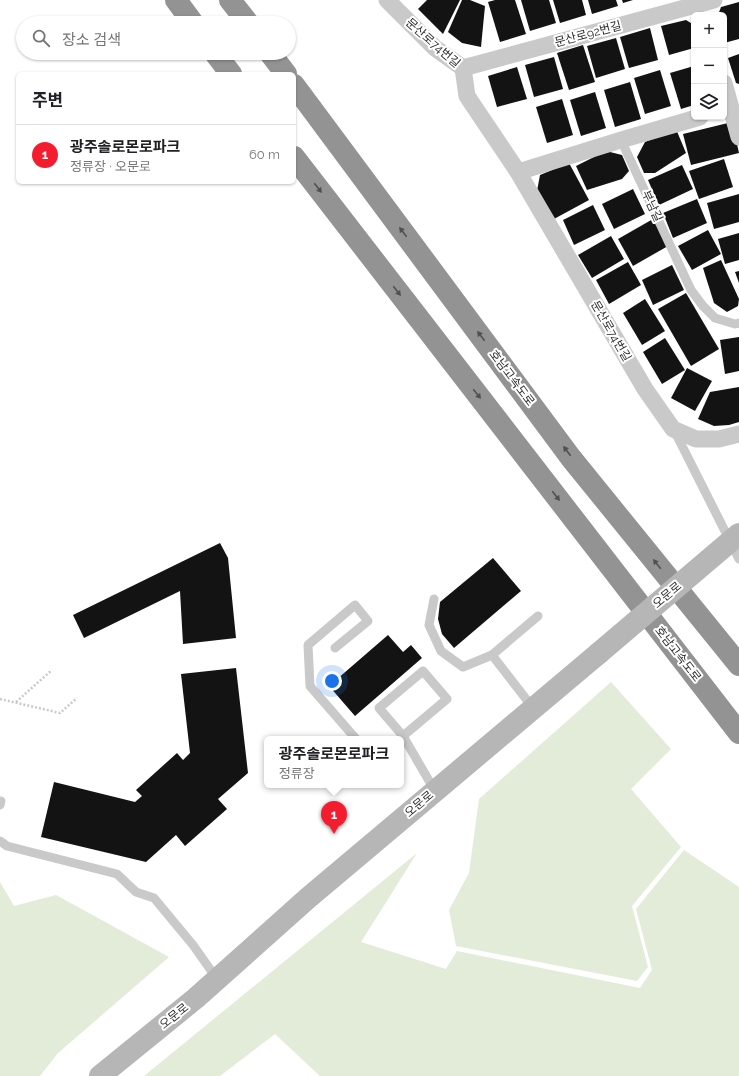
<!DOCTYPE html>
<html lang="ko">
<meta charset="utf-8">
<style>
body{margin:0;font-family:Raleway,"Noto Sans KR",sans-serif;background:#f6f6f6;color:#202124}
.controls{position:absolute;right:12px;top:12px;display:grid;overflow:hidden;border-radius:6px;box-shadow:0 1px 3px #0004}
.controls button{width:36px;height:36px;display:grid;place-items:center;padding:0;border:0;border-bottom:1px solid #e0e0e0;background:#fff;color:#202124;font:20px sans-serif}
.you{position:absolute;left:332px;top:681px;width:14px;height:14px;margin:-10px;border:3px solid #fff;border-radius:50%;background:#1a73e8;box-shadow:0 0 0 6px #1a73e833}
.badge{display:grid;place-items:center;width:26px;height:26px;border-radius:50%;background:#f41d2f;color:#fff;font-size:13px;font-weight:700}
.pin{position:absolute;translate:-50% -33px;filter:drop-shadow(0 1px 2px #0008)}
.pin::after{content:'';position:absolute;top:21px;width:14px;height:12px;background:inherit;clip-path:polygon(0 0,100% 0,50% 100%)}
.popup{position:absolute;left:264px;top:736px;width:140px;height:52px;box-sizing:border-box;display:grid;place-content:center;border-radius:6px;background:#fff;filter:drop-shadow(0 1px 3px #0005);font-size:13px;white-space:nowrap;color:#757577}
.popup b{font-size:15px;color:#202124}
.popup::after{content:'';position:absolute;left:50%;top:100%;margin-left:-8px;border:8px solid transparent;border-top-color:#fff}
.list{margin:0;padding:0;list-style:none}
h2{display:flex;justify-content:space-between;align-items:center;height:52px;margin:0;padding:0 16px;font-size:17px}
h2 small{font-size:13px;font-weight:400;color:#757577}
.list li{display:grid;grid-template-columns:26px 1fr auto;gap:12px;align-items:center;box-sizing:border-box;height:60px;padding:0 16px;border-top:1px solid #e0e0e0}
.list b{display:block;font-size:15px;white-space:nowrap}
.list p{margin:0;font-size:13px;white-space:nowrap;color:#757577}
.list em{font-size:13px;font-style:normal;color:#757577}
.icon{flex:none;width:22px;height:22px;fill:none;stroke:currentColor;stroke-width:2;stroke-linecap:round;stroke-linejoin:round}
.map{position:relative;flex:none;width:739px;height:1076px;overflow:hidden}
.search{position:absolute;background:#fff;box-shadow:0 1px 3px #0004;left:16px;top:16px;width:280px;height:44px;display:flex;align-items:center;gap:10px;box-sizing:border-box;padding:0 14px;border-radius:22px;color:#757577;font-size:15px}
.panel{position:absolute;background:#fff;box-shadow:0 1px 3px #0004;left:16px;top:72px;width:280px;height:112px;border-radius:6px}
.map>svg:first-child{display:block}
</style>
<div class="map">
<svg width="739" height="1076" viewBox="0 0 739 1076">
<rect width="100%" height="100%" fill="#fff"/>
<!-- green -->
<g fill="#e2ecd8">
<polygon points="611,682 671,749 631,789 681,847 632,906 648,967 637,981 456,946 449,910 469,873 479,799"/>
<polygon points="684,850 739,887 739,1076 320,1076 275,1034 220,1076 144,1076 417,853 361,942 446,969 457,951 640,988 652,970 636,909"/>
<polygon points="0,882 14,906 56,895 169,957 58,1053 40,1076 0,1076"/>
</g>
<!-- building -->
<g fill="#131313">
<polygon points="427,0 460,0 443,34 418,9"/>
<polygon points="462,0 470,0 485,6 481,47 462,43 448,32"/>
<polygon points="495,0 515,0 526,34 500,42 488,2"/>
<polygon points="521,0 549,0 556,23 530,31"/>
<polygon points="553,0 582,0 586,15 560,23"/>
<polygon points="588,0 616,0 618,6 592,14"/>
<polygon points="622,0 633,0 623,3"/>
<polygon points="739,2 739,39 724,43 724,15 718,15 721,7"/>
<polygon points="686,20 694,25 694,48 669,55 661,26"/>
<polygon points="650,28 658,60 629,68 620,37"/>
<polygon points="616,38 625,69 596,78 587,46"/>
<polygon points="583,45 595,82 569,90 557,53"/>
<polygon points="739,54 739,84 736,83 728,58"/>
<polygon points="554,57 563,89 534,97 525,65"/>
<polygon points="694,66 694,105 681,109 670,73"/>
<polygon points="517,67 527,99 497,107 488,76"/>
<polygon points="660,70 671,106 645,114 634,78"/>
<polygon points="630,82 641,119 615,127 604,90"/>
<polygon points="595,92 606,128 581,136 570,100"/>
<polygon points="562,99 573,135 547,143 536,107"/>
<polygon points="732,122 739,153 691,165 683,134"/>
<polygon points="676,129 686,153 655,173 644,173 637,157 645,142"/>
<polygon points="606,151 622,155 629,171 622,179 587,190 576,166"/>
<polygon points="724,159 733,187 699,199 689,171"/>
<polygon points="569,163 589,200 554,219 537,191 540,175"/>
<polygon points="682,165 693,189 659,205 648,180"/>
<polygon points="633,189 645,214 614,229 602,204"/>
<polygon points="739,194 739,222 714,229 707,203"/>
<polygon points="697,199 707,223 673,238 663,213"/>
<polygon points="593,205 605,230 574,245 563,220"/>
<polygon points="653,219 668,246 633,266 618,239"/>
<polygon points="708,230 721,254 692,270 678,246"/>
<polygon points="739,233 739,260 725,264 718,239"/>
<polygon points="611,236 624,259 592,278 578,255"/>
<polygon points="721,260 739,299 738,306 727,312 714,303 703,268"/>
<polygon points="628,262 641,285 609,304 596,280"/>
<polygon points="672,265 684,290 653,305 642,280"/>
<polygon points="739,271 739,283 735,272"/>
<polygon points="686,293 719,349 691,366 658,309"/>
<polygon points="645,299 665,331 642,345 623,313"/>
<polygon points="739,337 739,371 725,374 720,340"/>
<polygon points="665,338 685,370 662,384 643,352"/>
<polygon points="687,368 712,381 695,411 671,398"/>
<polygon points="739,387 739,422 729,425 714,426 698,419 710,392"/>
<polygon points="220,543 228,558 236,638 183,644 180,591 84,638 73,615"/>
<polygon points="493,558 521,591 454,648 442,634 438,619 440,602"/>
<polygon points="388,635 403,652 411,645 422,658 355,716 329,686"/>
<polygon points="236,668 248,773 218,799 227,809 185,846 176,835 146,862 41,837 54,782 135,802 142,796 136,790 177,753 183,760 190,753 181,674"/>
</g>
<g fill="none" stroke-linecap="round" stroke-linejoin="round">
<!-- path -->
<g stroke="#c9c9c9" stroke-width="2.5" stroke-dasharray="2 2" stroke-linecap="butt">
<polyline points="0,699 60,713 77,698"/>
<polyline points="16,702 52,670"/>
</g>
<!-- lane -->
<g stroke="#c9c9c9" stroke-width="9">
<polyline points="621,140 691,290 703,306 715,318 735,324 739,323"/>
<polyline points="674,430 739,559"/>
<polyline points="434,599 429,625 441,651 463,667 492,655 533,708"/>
<polyline points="335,648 368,621 355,605 308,645 310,686 356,739"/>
<polyline points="492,655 538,616"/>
<polyline points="400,739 403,736 447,699 423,671 379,708 403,736 435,791"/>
<polyline points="0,805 1,801"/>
<polyline points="0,841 7,846 117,874 136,892 154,898 193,945 217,979"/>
</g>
<!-- street -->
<g stroke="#c9c9c9" stroke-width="17">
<polyline points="387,0 435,48 463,68 467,96 518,172 645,389 673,429 696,439 719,439 739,434"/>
<polyline points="463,68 714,0"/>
<polyline points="724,83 739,137"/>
<polyline points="518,172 621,140 700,117"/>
</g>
<!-- secondary -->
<polyline stroke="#b6b6b6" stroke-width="22" points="100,1076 196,998 308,898 599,653"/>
<!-- highway -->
<g stroke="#939393" stroke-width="22">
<polyline points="176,0 193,23"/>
<polyline points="230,0 248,23"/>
<polyline points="215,53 231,74"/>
<polyline points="270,53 286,74"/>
<polyline points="294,85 571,458 739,665"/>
<polyline points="294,157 739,733"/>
</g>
<!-- secondary-bridge -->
<polyline stroke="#b6b6b6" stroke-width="22" points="599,653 739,534"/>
</g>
<!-- one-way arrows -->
<defs><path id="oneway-solid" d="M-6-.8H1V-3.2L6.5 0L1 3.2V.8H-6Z"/></defs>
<g fill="#505050">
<use href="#oneway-solid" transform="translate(318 188) rotate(52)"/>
<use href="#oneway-solid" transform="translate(403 232) rotate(-127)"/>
<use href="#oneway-solid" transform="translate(397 291) rotate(52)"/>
<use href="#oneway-solid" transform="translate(481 336) rotate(-127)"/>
<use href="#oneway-solid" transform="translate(477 394) rotate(52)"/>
<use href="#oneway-solid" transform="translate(567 451) rotate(-127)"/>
<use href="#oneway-solid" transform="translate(556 496) rotate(52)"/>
<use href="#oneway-solid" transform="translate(657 564) rotate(-129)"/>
</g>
<g text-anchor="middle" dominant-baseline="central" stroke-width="4" stroke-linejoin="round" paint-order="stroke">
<!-- street labels -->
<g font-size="12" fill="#2c2c2c" stroke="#fff">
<text transform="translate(588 34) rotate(-15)">문산로92번길</text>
<text transform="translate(433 43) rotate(41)">문산로74번길</text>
<text transform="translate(652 206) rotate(65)">부남길</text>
<text transform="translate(611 331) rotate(60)">문산로74번길</text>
<text transform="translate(512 378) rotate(53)">호남고속도로</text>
<text transform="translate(667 595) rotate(-40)">오문로</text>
<text transform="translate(678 654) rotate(52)">호남고속도로</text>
<text transform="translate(419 804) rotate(-40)">오문로</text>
<text transform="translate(174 1016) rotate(-39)">오문로</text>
</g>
</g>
</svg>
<div class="controls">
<button>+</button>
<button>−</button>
<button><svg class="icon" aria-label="layers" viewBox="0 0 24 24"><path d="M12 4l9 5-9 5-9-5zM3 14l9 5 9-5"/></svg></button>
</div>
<div class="you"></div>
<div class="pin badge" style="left:334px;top:834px">1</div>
<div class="popup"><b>광주솔로몬로파크</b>정류장</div>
<div class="search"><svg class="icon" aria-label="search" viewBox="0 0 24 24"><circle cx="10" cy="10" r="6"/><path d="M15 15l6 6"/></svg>장소 검색</div>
<section class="panel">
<h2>주변<small></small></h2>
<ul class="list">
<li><span class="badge">1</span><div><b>광주솔로몬로파크</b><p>정류장 · 오문로</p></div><em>60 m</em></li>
</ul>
</section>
</div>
